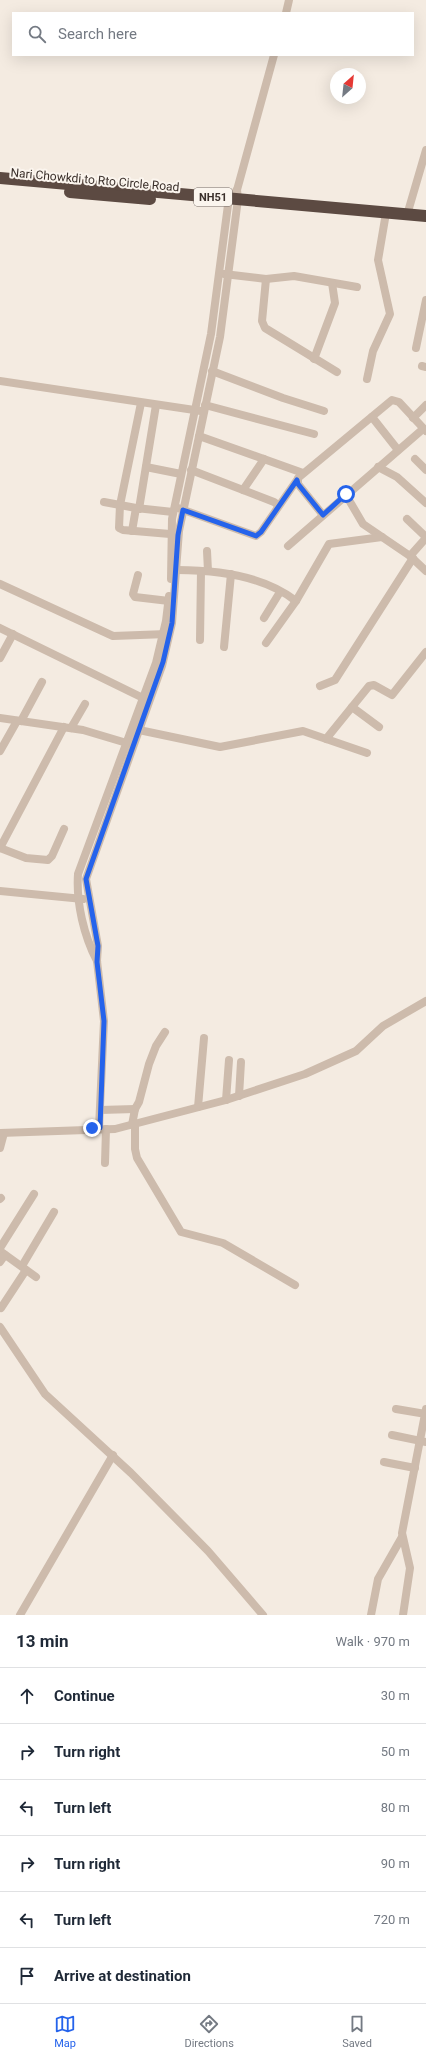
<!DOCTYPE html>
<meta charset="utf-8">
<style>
body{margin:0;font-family:Roboto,sans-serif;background:#f2f2f3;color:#1f2937}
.compass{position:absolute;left:330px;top:68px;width:36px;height:36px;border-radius:50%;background:#fff;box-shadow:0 4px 16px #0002;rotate:27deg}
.stop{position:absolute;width:12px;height:12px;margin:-9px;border:3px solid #2563eb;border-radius:50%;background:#fff}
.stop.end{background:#2563eb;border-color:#fff;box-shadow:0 1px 4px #0008}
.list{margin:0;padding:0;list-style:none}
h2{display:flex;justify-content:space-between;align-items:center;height:52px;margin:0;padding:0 16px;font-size:17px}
h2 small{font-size:13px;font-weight:400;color:#747a83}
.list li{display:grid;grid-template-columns:26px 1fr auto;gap:12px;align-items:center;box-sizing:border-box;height:56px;padding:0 16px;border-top:1px solid #e0e1e3}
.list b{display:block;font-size:15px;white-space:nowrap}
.list em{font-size:13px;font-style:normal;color:#747a83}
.icon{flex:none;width:22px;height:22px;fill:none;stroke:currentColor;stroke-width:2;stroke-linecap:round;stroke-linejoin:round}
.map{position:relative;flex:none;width:426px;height:1615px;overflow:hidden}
.search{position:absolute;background:#fff;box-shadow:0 4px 16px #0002;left:12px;right:12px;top:12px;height:44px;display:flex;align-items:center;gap:10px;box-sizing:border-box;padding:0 14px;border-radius:0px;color:#747a83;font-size:15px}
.sheet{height:388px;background:#fff}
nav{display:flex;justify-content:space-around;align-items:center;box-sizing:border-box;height:56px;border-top:1px solid #e0e1e3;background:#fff;font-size:11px;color:#747a83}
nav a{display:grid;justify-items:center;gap:2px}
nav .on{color:#2563eb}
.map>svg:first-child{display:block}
</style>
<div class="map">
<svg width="426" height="1615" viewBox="0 0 426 1615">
<rect width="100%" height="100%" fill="#f4ebe1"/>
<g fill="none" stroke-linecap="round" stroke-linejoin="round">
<!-- minor -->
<g stroke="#cdbbac" stroke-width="8">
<polyline points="286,13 289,0"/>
<polyline points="407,215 426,150"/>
<polyline points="224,274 266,279 294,276 357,287"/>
<polyline points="266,279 262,321 265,328 337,372"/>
<polyline points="416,348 426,300"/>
<polyline points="314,359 335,303 332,283"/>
<polyline points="422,366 426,367"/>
<polyline points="212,371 283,398 324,411"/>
<polyline points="367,379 373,351 390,314 378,260 386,213"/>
<polyline points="0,381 201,411"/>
<polyline points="141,403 120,505 119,528 123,530 170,534"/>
<polyline points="205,405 314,434"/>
<polyline points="372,417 398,450"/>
<polyline points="413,418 426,405"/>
<polyline points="199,436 303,473"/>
<polyline points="415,459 426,470"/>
<polyline points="146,467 181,474"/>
<polyline points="378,467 397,477 426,503"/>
<polyline points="191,470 274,502 278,505"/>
<polyline points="243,490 264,459"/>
<polyline points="346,495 363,524 410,556 426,571"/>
<polyline points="104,502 136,508 173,512"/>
<polyline points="178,508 256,536 261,532 297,480"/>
<polyline points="139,509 156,405"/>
<polyline points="323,515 298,484 298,478 392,400 399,402 426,431"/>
<polyline points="407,519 426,537"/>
<polyline points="132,531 136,508"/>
<polyline points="288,546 423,429"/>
<polyline points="207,551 208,571"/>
<polyline points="410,556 426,538"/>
<path d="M 177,570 C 217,570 263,575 296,601"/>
<polyline points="138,575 133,594 135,597 169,601"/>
<polyline points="171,579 172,519 211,334 228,205 230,198 237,190 274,55"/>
<polyline points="0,584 113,636 167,634"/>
<polyline points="264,618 280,592"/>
<polyline points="0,628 143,698"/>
<polyline points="200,640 201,571"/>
<polyline points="266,643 296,601 329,544 382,537"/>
<polyline points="224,647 231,574"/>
<polyline points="0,658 13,634"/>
<polyline points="320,686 335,680 413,558"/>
<polyline points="352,707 379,727"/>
<polyline points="0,718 83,730 130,744"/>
<polyline points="21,721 42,682"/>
<polyline points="71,728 85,704"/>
<polyline points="139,730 220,747 303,731 367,753"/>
<polyline points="326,739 369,686 374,685 392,695 426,652"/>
<polyline points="0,751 17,721"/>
<polyline points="0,848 64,727"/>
<polyline points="0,848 26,858 48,860 52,856 64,829"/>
<polyline points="0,891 83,899"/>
<path d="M 97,961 C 84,936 76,903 78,874 L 156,663 L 166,621 L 169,596"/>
<polyline points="239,1096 241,1062"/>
<polyline points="226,1100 229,1060"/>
<polyline points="198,1107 204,1038"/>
<polyline points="100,1110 135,1109"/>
<polyline points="135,1124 135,1149 137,1158 181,1232 223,1243 295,1285"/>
<polyline points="132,1125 135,1109 139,1102 149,1064 156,1046 165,1032"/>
<polyline points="99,1128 104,1021 97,961 98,946 86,879 162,666 172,623 179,531 220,337 238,199 237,190"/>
<polyline points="0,1133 115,1129 226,1100 305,1074 356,1051 383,1026 426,1001"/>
<polyline points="0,1148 4,1133"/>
<polyline points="105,1163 106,1129"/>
<polyline points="0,1199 1,1198"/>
<polyline points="0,1248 34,1194"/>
<polyline points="0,1251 36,1277"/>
<polyline points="0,1262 5,1255"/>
<polyline points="22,1266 54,1212"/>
<polyline points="1,1308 26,1270"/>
<polyline points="0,1327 45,1394 131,1473 208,1551 263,1615"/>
<polyline points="396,1409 426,1414"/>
<polyline points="392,1435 426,1442"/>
<polyline points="384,1462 415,1468"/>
<polyline points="20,1615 113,1455"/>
<polyline points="371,1615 378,1579 402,1537"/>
<polyline points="403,1615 410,1568 402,1533 426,1409"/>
</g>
<!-- highway -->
<g stroke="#5c4a42" stroke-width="12">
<polyline points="0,178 426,216"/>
<polyline points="70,192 150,199"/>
</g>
</g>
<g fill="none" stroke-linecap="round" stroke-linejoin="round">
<!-- route -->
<polyline stroke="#2563eb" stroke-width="5" points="92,1128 100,1128 104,1021 97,962 98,946 86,879 163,662 172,623 178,535 183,510 256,536 261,532 297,480 298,484 323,515 346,494"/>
</g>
<g text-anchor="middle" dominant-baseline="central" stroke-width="4" stroke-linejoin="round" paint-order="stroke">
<!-- shield labels -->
<rect fill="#fbf5ee" stroke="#756b66" stroke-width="1" x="194" y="188" width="38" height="18" rx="3"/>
<g font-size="11" font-weight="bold" fill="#3b302b">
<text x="213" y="197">NH51</text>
</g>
<!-- street labels -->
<g font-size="12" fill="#3b302b" stroke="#fbf5ee">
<text transform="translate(95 180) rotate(5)">Nari Chowkdi to Rto Circle Road</text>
</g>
</g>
</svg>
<svg class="compass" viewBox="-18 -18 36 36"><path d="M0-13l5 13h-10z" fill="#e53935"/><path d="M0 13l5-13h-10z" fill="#747a83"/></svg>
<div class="stop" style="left:346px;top:494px"></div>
<div class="stop end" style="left:92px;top:1128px"></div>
<div class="search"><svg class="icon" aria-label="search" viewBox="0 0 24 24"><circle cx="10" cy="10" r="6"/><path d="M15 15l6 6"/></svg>Search here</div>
</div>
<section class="sheet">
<h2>13 min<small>Walk · 970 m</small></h2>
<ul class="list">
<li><svg class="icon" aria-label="ahead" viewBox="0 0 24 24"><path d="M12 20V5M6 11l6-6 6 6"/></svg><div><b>Continue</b></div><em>30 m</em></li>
<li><svg class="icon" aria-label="right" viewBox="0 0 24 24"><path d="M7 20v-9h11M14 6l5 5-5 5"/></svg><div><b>Turn right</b></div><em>50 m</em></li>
<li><svg class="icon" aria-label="left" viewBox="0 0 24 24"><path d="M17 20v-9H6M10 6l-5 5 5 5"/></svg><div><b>Turn left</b></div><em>80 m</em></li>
<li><svg class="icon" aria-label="right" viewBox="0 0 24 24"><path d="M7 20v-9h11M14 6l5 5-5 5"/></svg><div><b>Turn right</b></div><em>90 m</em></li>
<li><svg class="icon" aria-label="left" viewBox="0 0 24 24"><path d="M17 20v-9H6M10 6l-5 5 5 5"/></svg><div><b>Turn left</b></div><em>720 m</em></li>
<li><svg class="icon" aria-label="arrive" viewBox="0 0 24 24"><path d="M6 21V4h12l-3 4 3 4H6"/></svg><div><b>Arrive at destination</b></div></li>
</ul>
</section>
<nav>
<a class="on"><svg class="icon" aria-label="map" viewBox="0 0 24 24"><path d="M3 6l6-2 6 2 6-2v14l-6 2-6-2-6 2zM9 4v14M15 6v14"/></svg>Map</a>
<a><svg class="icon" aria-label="directions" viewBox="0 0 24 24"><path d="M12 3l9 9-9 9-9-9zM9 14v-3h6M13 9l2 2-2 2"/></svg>Directions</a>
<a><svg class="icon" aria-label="saved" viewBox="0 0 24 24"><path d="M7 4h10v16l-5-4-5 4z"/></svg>Saved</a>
</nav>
